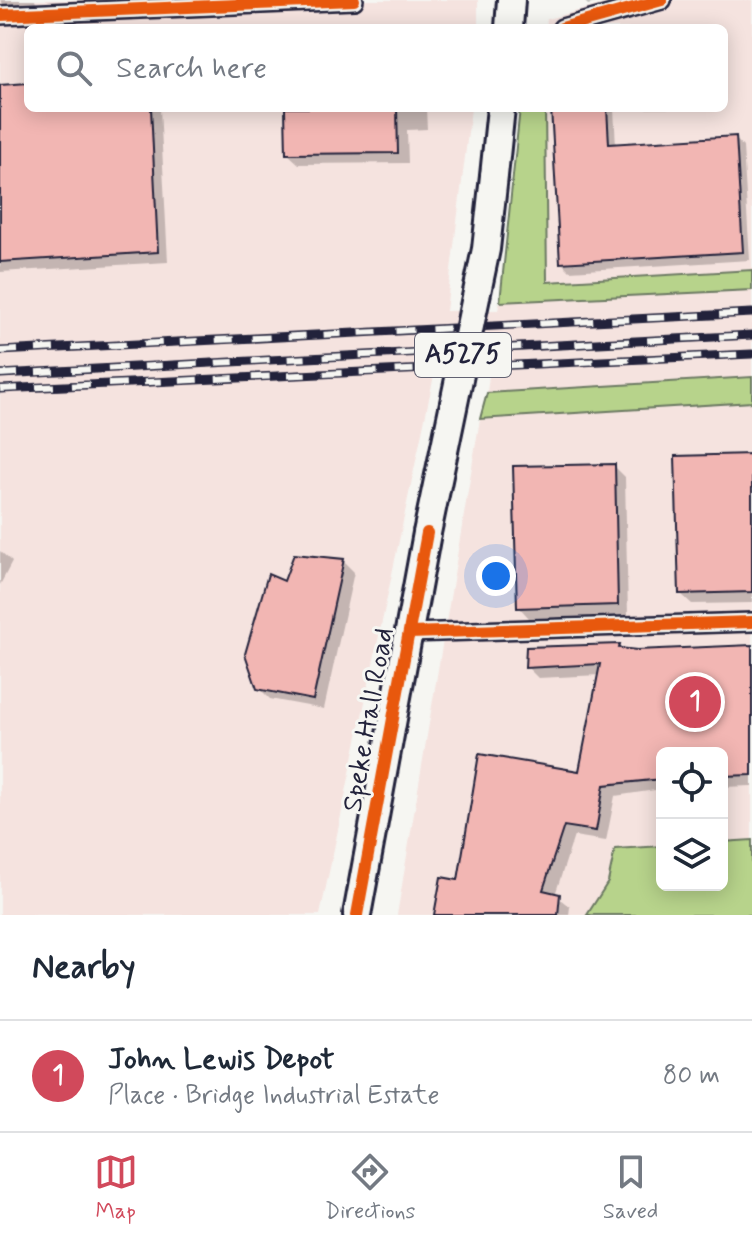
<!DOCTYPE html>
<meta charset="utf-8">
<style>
body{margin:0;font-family:Mynerve,sans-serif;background:#f6f6f7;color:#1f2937}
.controls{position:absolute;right:24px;bottom:24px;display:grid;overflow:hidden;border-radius:12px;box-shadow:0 4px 20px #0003}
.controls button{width:72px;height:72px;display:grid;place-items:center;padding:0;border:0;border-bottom:2px solid #e0e1e3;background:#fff;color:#1f2937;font:40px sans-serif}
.you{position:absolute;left:496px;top:576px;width:28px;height:28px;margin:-20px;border:6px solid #fff;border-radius:50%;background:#1a73e8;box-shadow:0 0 0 12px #1a73e833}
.badge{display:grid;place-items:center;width:52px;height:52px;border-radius:50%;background:#d1495b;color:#fff;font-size:26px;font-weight:700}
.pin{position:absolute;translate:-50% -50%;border:4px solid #fff;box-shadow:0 2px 8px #0006}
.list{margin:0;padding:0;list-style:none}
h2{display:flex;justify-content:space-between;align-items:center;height:104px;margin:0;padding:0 32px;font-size:34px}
h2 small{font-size:26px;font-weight:400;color:#747a83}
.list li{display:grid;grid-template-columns:52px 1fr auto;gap:24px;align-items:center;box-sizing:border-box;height:112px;padding:0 32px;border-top:2px solid #e0e1e3}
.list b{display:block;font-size:30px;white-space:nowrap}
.list p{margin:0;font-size:26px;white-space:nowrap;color:#747a83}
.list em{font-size:26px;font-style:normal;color:#747a83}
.icon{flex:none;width:44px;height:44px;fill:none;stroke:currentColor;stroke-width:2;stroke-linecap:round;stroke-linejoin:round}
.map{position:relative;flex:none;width:752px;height:915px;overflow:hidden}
.search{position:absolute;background:#fff;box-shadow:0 4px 20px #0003;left:24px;right:24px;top:24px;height:88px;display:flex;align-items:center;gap:20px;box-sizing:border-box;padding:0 28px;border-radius:12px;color:#747a83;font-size:30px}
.sheet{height:216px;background:#fff}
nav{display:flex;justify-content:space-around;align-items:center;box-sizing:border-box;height:112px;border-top:2px solid #e0e1e3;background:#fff;font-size:22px;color:#747a83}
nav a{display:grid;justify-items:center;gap:4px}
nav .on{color:#d1495b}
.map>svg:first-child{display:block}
</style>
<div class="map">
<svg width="752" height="915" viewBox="0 0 752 915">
<rect width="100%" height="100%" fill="#f6f6f2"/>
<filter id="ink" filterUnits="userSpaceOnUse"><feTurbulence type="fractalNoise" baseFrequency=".0125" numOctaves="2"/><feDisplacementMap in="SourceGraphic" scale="16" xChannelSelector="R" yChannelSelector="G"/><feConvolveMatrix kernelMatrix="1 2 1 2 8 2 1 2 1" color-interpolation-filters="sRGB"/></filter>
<g filter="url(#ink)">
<!-- built -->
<g fill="#f5e3df" fill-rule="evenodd">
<polygon points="0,0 478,0 478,28 28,28 28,108 471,108 446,311 498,310 500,302 752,290 752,377 487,393 491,358 437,361 320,915 0,915"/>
<polygon points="619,0 752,0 752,270 547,282 545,108 724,108 724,28 546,28 547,19"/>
<path d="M 752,402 L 752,915 L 397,915 L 480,419 ZM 662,753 L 722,753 L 722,885 L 662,885 Z"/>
</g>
<!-- green -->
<g fill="#b7d38b" stroke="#6c7a63" stroke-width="2">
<polygon points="520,108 545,108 547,282 752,270 752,290 500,302"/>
<polygon points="752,377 752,402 480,419 487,393"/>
<polygon points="752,840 752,915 587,915 608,882 615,849 662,846 662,885 722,885 722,842"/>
</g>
<!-- shadow -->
<g fill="#0003">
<polygon points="0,0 35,0 36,3 4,5"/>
<polygon points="583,0 609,0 588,5"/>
<polygon points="28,85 28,108 160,108 168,262 0,272 0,87"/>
<polygon points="287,108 426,108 427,129 407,130 408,163 299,164 288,154"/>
<polygon points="553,108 707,108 614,109 616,146 735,138 743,147 750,260 570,271 562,263"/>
<polygon points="752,456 752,603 692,604 681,594"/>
<polygon points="614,466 625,477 628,615 529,618 519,607"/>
<polygon points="0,551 12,562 0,585"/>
<polygon points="343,561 354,572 324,709 270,699 259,688 285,583"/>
<polygon points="619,646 624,651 752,647 752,786 722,787 722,753 662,753 662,789 615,796 606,841 574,836 555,895 570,907 569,915 436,915 460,882 581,774 600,675 538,678 527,667"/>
</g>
<!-- building -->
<g fill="#f2b6b3" stroke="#22223b" stroke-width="2">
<polygon points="28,83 28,108 151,108 158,252 0,262 0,85"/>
<polygon points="285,108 397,108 398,153 286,154"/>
<polygon points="551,108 607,108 609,144 736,136 743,252 560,263"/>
<polygon points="752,454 752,592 679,594 675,456"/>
<polygon points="615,464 618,605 517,608 513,466"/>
<polygon points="294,554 344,559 313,700 257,689 245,654 268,574 284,581"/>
<polygon points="620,644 619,648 637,650 752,645 752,775 722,776 722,753 662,753 662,779 604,785 596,831 564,826 543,890 560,894 558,915 434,915 441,877 458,880 479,754 579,771 600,664 525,668 526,647"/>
</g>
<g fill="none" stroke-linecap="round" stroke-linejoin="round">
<defs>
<g id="minor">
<polyline points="0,15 354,0"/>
<polyline points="562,28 662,0"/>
<polyline points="409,633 752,622"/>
</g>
<g id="trunk">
<polyline points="509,28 511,0"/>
<polyline points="494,176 501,108"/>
<polyline points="357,915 427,533"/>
</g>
</defs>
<!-- minor casing -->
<use href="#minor" stroke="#22223b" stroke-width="22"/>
<!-- trunk casing -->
<use href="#trunk" stroke="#22223b" stroke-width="32"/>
<!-- minor -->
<use href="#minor" stroke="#f6f6f2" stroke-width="16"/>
<!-- trunk -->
<use href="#trunk" stroke="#f6f6f2" stroke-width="26"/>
<defs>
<g id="rail">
<polyline points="0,351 752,313"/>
<polyline points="0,374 752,335"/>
<polyline points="0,389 752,354"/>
</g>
</defs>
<!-- rail casing -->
<use href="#rail" stroke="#22223b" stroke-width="9"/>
<!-- rail -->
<use href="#rail" stroke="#f6f6f2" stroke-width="6" stroke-dasharray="18" stroke-linecap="butt"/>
<defs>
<polyline id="trunk-bridge" points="427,533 486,249 494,176"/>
</defs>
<!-- trunk-bridge casing -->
<use href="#trunk-bridge" stroke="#22223b" stroke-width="32" stroke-linecap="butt"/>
<!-- trunk-bridge -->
<use href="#trunk-bridge" stroke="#f6f6f2" stroke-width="26"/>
<defs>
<g id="cycleway">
<polyline points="0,15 354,0"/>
<polyline points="562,28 662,0"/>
<polyline points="409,633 752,622"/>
<polyline points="357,915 427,533"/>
</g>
</defs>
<!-- cycleway casing -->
<use href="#cycleway" stroke="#f6f6f2" stroke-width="17"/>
<!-- cycleway -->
<use href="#cycleway" stroke="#e8590c" stroke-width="12"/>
</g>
</g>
<g text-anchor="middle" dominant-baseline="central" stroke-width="6" stroke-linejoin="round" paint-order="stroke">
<!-- shield labels -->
<rect fill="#f6f6f2" stroke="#626272" stroke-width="2" x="415" y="333" width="96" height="44" rx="6"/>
<g font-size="26" font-weight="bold" fill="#22223b">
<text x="463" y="355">A5275</text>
</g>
<!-- street labels -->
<g font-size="28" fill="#22223b" stroke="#f6f6f2">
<text transform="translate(369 720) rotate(-80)">Speke Hall Road</text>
</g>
</g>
</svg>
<div class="controls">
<button><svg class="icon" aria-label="locate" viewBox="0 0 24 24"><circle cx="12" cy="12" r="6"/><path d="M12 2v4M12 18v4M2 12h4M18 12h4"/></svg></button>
<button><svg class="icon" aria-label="layers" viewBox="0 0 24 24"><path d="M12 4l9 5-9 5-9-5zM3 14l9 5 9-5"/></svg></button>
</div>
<div class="you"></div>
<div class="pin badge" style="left:695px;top:702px">1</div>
<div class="search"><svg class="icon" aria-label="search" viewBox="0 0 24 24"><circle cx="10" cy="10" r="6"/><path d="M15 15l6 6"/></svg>Search here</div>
</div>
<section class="sheet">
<h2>Nearby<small></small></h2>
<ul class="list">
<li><span class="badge">1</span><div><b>John Lewis Depot</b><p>Place · Bridge Industrial Estate</p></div><em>80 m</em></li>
</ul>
</section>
<nav>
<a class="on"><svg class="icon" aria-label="map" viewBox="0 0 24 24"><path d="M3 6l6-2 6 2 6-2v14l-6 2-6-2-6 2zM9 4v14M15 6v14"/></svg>Map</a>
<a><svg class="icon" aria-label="directions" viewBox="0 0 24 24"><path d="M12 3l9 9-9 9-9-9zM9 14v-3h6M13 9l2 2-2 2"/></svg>Directions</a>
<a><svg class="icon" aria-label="saved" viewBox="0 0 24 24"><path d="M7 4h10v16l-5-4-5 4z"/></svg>Saved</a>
</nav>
